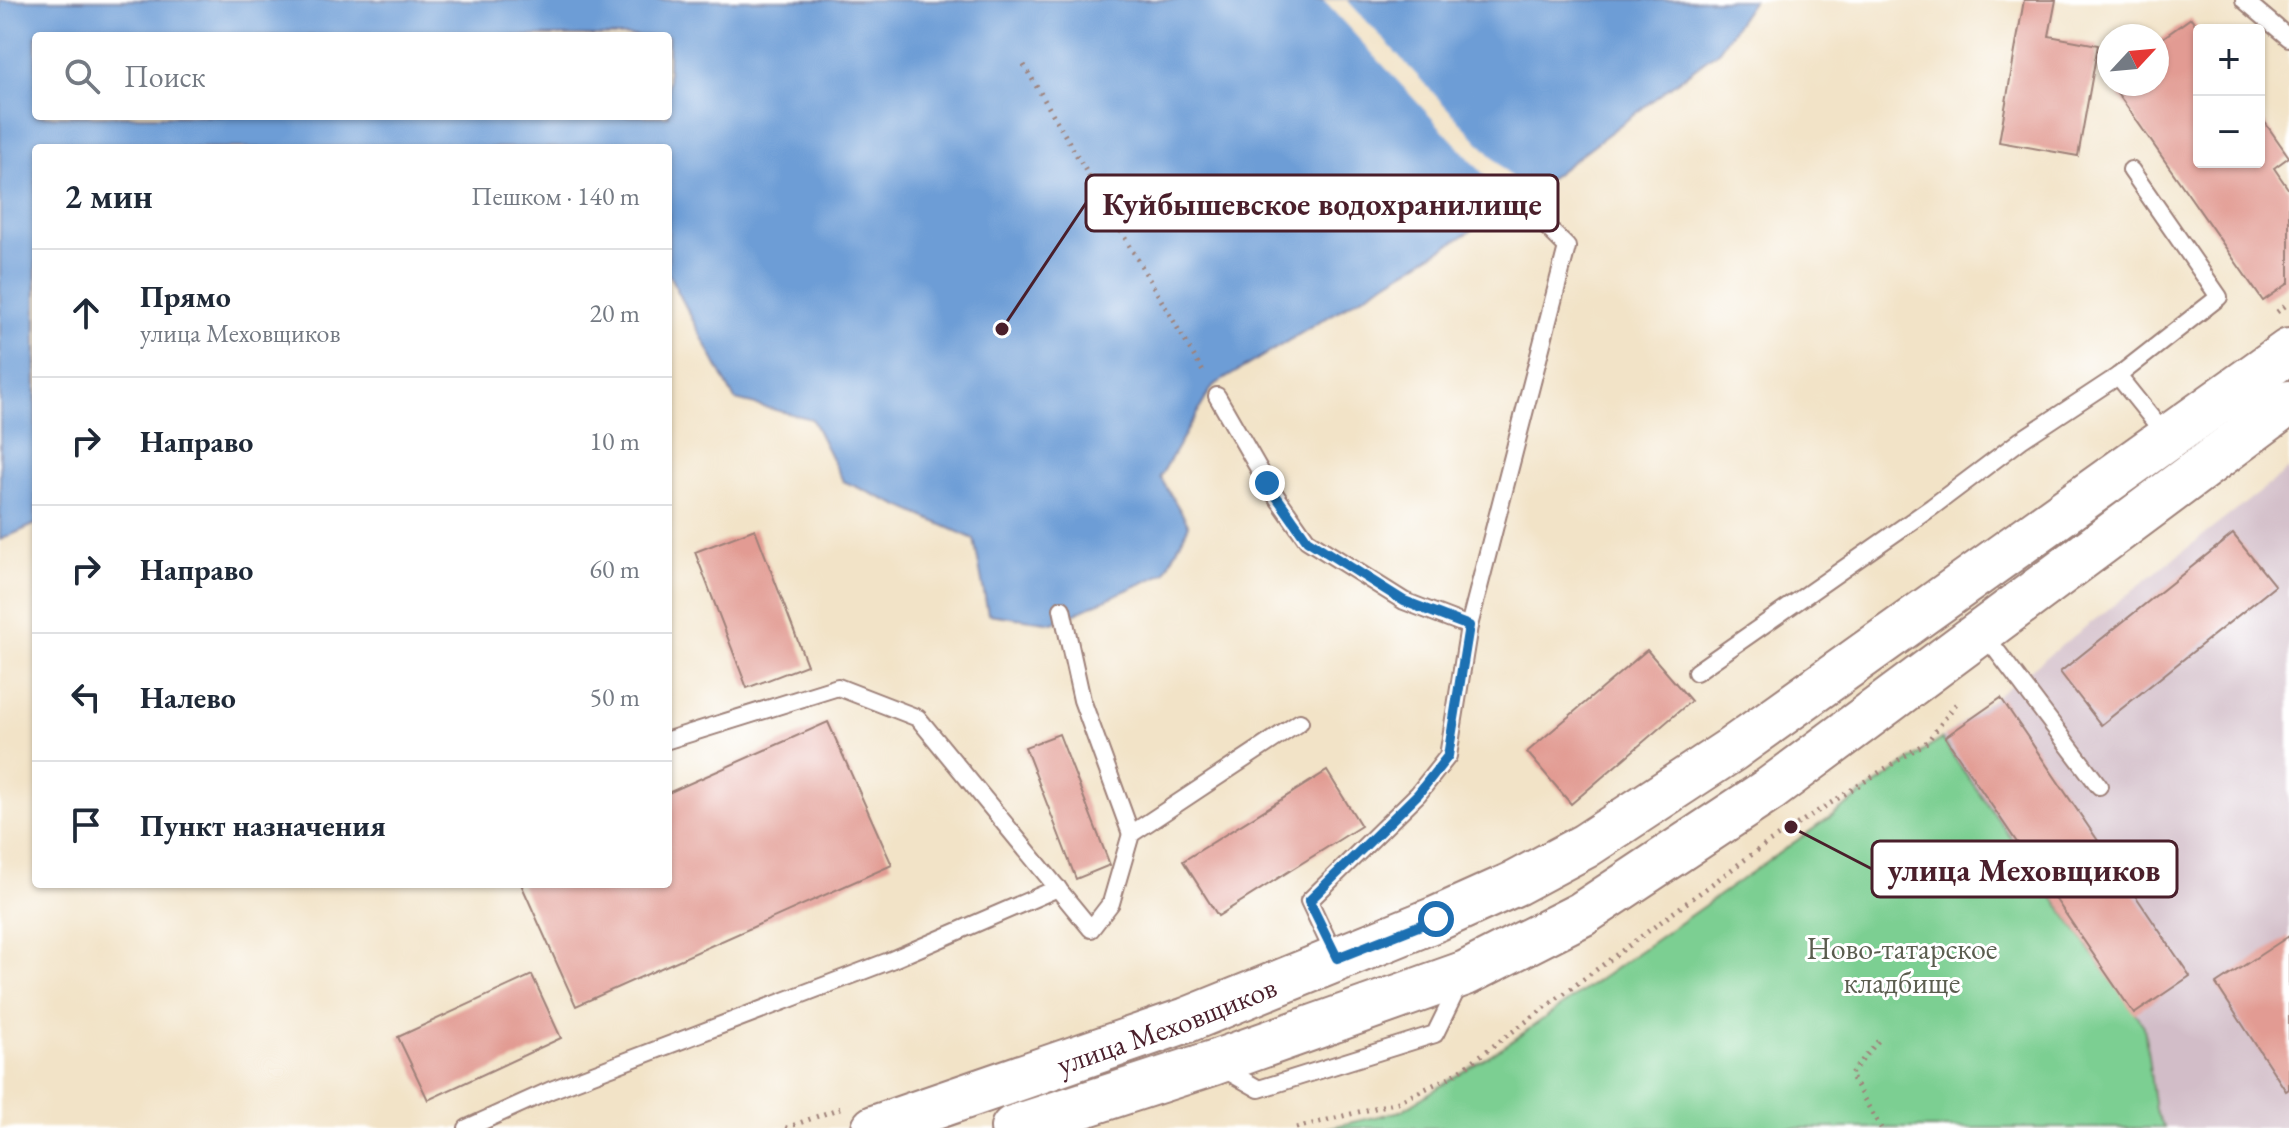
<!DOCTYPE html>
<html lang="ru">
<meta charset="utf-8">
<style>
body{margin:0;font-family:"EB Garamond",serif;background:#f6f6f7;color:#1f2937}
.controls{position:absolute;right:24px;top:24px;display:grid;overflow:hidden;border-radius:8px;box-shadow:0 2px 6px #0004}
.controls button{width:72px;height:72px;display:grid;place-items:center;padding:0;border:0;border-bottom:2px solid #e0e1e3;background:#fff;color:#1f2937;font:40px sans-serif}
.compass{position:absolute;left:2097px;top:24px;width:72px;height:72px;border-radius:50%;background:#fff;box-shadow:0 2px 6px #0004;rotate:64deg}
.stop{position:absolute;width:24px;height:24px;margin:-18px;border:6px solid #1f6fb2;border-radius:50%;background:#fff}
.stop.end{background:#1f6fb2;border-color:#fff;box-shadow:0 2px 8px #0008}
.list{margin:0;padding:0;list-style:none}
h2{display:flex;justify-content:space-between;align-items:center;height:104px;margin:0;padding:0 32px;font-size:34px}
h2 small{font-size:26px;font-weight:400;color:#747a83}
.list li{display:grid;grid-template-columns:52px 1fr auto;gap:24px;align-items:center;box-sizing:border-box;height:128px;padding:0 32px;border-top:2px solid #e0e1e3}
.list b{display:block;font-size:30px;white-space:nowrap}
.list p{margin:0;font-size:26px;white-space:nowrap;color:#747a83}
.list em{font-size:26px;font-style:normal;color:#747a83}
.icon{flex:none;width:44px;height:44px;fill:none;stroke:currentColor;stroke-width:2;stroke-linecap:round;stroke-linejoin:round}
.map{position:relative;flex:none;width:2289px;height:1128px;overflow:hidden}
.search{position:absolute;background:#fff;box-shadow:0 2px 6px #0004;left:32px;top:32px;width:640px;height:88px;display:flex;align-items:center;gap:20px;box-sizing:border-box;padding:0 28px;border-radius:8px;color:#747a83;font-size:30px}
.panel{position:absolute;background:#fff;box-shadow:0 2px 6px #0004;left:32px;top:144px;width:640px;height:744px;border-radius:8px}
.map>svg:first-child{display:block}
</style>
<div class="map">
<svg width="2289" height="1128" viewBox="0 0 2289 1128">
<rect width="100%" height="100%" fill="#fff"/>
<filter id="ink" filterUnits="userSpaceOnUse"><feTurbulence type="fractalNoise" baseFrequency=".0125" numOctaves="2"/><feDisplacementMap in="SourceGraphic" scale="16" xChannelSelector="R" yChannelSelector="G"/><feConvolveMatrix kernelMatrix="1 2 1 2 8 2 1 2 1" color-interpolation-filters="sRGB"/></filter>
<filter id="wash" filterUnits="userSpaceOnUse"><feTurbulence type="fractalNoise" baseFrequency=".006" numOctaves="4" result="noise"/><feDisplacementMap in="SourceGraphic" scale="32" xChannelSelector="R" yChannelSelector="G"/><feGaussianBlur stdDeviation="1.8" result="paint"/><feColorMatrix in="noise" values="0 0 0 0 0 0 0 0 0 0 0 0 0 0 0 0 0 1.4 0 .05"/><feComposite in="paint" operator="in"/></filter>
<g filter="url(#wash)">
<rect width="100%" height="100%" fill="#f2e3c7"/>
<!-- industrial -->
<polygon fill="#d2bdc8" points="2289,469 2289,1128 2165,1128 2155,1111 2144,1026 1941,739"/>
<!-- green -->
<polygon fill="#7bcf92" stroke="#62775e" stroke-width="2" points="1941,739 2144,1026 2155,1111 2165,1128 1327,1128 1401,1111 1512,1041"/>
<!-- water -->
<path fill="#6d9dd6" stroke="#5c5e80" stroke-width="2" fill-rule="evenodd" d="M 0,0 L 1753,0 L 1719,50 L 1513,206 L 1213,386 L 1160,477 L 1189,525 L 1165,573 L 1053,623 L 988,614 L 974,539 L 843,481 L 812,419 L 735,400 L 668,273 L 668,148 L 36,148 L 36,524 L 0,540 ZM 36,36 L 668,36 L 668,116 L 36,116 Z"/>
<!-- pier -->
<polygon fill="#f2e3c7" points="1323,0 1347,0 1526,193 1513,206"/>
<g id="blocks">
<!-- building -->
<g fill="#e29b93">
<polygon points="2024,0 2056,0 2049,36 2098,45 2078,156 1999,142"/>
<polygon points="2191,18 2199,29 2199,162 2259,162 2259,114 2289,157 2274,168 2289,190 2289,283 2263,301 2111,84 2157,84 2157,42"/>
<polygon points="755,529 807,665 747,688 695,552"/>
<polygon points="2233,534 2275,586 2101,725 2060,672"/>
<polygon points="1647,650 1691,701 1571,804 1527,752"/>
<polygon points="2001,698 2190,976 2134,1014 1945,737"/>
<polygon points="828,722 892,865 576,1006 521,884 668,884 668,793"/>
<polygon points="1059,734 1110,865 1076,879 1025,747"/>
<polygon points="1327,771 1361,826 1218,916 1183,861"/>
<polygon points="2289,936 2289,1089 2286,1091 2216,984"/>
<polygon points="532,975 561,1038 428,1100 398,1037"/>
</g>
</g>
</g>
<g filter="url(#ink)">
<use href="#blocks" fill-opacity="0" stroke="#9e8179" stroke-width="2"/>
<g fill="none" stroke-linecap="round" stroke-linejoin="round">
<defs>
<g id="service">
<polyline points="2244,0 2289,38"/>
<polyline points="2118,376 2167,437"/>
<polyline points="1217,396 1267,483 1307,540 1404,601 1469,626"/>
<polyline points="1062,609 1082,700 1131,834"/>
<polyline points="1984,634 2099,786"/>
<polyline points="1696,672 1932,507 2021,440 2118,376 2219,297 2131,170"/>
<polyline points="668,740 838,687 918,718 1091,929 1111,903 1131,834 1300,722"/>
<polyline points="1336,958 1309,901 1418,794 1448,756 1469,626 1567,247 1519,199"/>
<polyline points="1222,1068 1259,1089 1435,1034 1460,983"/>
<polyline points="467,1128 551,1090 889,961 1058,888"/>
</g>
<g id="secondary">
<path id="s1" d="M 874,1128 L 1187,1020 L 1436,919 L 1516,883 L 1585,846 L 1731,750 L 2289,351"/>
<polyline points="1013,1128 1213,1063 1466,973 1582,914 1769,790 2289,403"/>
</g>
</defs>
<!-- service casing -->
<use href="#service" stroke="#9e8179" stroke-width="20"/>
<!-- secondary casing -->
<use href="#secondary" stroke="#9e8179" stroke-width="48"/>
<!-- path -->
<g stroke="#9e8179" stroke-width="5" stroke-dasharray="2 6" stroke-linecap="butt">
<polyline points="1024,65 1205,375"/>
<polyline points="2277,312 2289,303"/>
<polyline points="1878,1041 1850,1075 1881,1128"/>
<polyline points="786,1128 840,1108"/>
<polyline points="1296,1128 1398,1102 1454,1075 1766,844 1927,742 1959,700"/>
</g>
<!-- service -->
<use href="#service" stroke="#fff" stroke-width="16"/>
<!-- secondary -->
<use href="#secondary" stroke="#fff" stroke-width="44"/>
</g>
</g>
<g fill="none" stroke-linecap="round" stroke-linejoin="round" filter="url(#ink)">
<!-- route -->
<polyline stroke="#1f6fb2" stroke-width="10" points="1267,483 1307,540 1404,601 1469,626 1448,756 1418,794 1309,901 1337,958 1436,919"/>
</g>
<g text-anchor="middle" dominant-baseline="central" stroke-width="6" stroke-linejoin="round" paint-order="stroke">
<!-- park labels -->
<g font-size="30" fill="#5b5d4f" stroke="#fff">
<text x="1902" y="948">Ново-татарское<tspan x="1902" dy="34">кладбище</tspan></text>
</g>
<!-- street labels -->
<g font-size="30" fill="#4a1f2b" stroke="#fff">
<text stroke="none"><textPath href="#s1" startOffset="310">улица Меховщиков</textPath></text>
</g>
</g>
<!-- callouts -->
<path fill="none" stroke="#4a1f2b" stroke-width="3" d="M1002 329L1086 203M1791 827L1872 869"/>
<g fill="#4a1f2b" stroke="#fff" stroke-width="3">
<circle cx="1002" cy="329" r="8"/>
<circle cx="1791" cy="827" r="8"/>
</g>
<g fill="#fff" stroke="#4a1f2b" stroke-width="3">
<rect x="1086" y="175" width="472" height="56" rx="8"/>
<rect x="1872" y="841" width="305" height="56" rx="8"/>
</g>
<g font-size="32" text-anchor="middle" font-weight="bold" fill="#4a1f2b">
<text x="1322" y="215">Куйбышевское водохранилище</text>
<text x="2024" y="881">улица Меховщиков</text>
</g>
</svg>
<div class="controls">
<button>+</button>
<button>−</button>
</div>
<svg class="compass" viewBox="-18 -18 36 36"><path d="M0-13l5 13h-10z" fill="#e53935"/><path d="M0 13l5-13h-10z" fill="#747a83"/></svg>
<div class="stop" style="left:1436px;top:919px"></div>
<div class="stop end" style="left:1267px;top:483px"></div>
<div class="search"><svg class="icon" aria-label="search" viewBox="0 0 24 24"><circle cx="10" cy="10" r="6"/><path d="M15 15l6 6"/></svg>Поиск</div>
<section class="panel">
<h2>2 мин<small>Пешком · 140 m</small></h2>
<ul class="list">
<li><svg class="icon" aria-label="ahead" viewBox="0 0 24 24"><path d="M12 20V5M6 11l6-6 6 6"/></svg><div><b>Прямо</b><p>улица Меховщиков</p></div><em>20 m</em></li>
<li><svg class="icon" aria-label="right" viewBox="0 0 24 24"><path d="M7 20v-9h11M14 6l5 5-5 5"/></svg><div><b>Направо</b></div><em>10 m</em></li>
<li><svg class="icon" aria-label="right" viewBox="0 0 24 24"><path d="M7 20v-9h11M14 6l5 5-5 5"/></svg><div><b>Направо</b></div><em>60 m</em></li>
<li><svg class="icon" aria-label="left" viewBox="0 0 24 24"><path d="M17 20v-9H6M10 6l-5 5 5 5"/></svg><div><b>Налево</b></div><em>50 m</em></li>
<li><svg class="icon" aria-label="arrive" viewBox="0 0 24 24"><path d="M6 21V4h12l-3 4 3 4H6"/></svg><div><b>Пункт назначения</b></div></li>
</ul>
</section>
</div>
